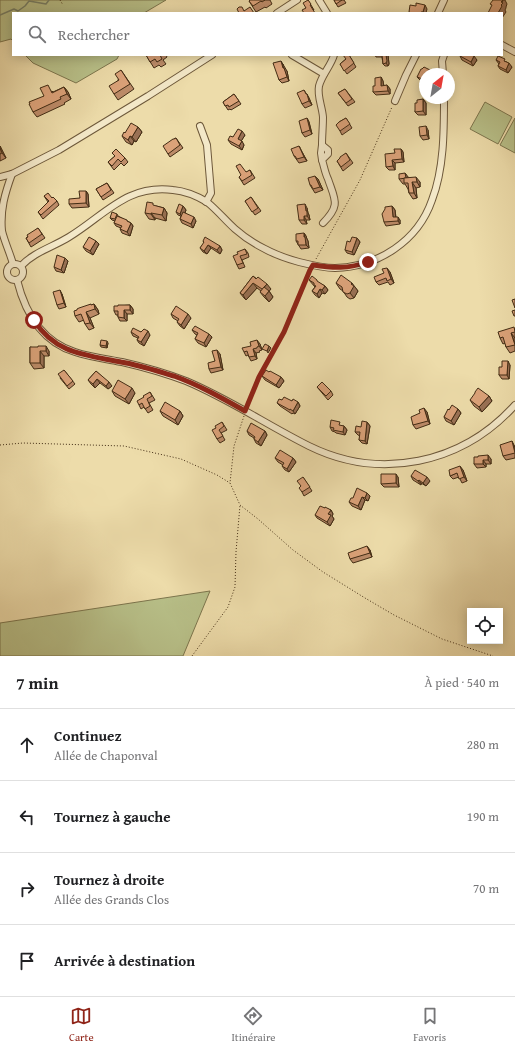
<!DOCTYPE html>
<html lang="fr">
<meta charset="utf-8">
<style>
body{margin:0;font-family:"Gentium Book Plus",serif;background:#f6f6f6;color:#202124}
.controls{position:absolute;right:12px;bottom:12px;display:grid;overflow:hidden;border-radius:0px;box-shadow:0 2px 10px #0003}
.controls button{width:36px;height:36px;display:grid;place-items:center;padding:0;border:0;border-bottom:1px solid #e0e0e0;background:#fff;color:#202124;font:20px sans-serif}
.compass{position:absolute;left:419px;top:68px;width:36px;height:36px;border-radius:50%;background:#fff;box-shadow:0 2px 10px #0003;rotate:31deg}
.stop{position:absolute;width:12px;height:12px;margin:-9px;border:3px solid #8f2418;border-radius:50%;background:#fff}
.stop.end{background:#8f2418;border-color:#fff;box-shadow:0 1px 4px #0008}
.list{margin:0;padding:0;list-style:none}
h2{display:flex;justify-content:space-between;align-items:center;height:52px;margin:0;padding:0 16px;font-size:17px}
h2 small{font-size:13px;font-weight:400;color:#757577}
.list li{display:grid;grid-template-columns:26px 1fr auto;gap:12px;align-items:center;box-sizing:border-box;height:72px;padding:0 16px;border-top:1px solid #e0e0e0}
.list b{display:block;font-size:15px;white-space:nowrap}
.list p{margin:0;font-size:13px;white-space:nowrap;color:#757577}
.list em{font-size:13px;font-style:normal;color:#757577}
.icon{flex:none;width:22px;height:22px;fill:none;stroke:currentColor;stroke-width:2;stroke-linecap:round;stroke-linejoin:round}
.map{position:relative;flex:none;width:515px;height:656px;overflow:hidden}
.search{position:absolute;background:#fff;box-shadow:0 2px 10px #0003;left:12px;right:12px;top:12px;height:44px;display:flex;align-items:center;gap:10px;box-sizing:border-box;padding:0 14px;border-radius:0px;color:#757577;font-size:15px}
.sheet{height:340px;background:#fff}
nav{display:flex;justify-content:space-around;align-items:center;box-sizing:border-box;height:56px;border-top:1px solid #e0e0e0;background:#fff;font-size:11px;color:#757577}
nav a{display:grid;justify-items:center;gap:2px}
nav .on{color:#8f2418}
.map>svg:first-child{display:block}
</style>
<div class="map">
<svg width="515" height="656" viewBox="0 0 515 656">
<rect width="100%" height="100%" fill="#eddcaa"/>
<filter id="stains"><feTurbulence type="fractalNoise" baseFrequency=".005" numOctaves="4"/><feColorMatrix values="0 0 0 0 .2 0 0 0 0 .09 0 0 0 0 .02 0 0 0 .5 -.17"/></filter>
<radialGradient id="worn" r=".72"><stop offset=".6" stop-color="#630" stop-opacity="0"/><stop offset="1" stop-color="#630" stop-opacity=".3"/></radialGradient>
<!-- green -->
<g fill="#b8c089" stroke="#7d764e">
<polygon points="0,0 166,0 144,13 13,13 13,41 11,39 0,42"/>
<polygon points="25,55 119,55 117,59 76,83 33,63"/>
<polygon points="485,102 512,117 498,144 470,129"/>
<polygon points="515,118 515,153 500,145"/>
<polygon points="210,591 183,656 0,656 0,623"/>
</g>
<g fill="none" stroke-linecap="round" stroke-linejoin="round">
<!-- stream -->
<polyline stroke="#77826a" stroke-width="1.5" points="0,15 14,9 18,11 25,6 29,1 46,4 49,0"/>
<defs>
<g id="minor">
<polyline points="319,0 327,13"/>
<polyline points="277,13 297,0"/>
<polyline points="438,13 444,0"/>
<polyline points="502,45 515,52"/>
<polyline points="292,55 324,74"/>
<polyline points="443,74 442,61 444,55"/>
<polyline points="395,101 406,75 416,55"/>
<polyline points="200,126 207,145 211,193 206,202"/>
<polyline points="322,145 321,153 322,160"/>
<path d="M 12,174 C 5,193 0,210 2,231 C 5,243 10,253 13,264"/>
<polyline points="0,177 12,174 59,150 148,96 212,55"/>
<path d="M 323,223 C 341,205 335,200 328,179 C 325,173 324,166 322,160 L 328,154 L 328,150 L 322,145 C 322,136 323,126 323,117 C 322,106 317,96 319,86 C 322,74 331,66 334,55"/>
<circle cx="15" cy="272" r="8"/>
<path d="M 21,266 C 34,252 53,247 69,237 C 105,215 127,184 173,190 C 184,191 197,196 207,202 C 217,210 226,221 235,229 C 244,237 255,244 265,249 C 276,255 288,259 299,262 C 311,265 323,268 335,268 C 378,267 418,241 432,200 C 444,169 444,131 444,98"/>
<path d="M 17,280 C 25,312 42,342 75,352 C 90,357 106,359 122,362 C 144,367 165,373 186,381 C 229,399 267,425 309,446 C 380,481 462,464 515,405"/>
</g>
</defs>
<!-- minor casing -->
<use href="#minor" stroke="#6d583a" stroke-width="8"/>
<!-- path -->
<g stroke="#422c14" stroke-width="1" stroke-dasharray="1 2" stroke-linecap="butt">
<polyline points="60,0 63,5"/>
<polyline points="316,259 360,180 392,107"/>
<polyline points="247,406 259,377 284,332 309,271"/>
<polyline points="244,416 234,446 230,483 240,505 258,519 293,550 323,572 365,598 394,615 442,639 493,656"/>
<polyline points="0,445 23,443 124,446 181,459 217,475 230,483"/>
<polyline points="192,656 228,607 235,587 236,552 240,505"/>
</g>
<!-- minor -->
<use href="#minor" stroke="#f3e8c8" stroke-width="6"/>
</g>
<!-- wall -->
<g fill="#bc8b68" stroke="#422c14">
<polygon points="250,0 270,0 272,4 266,8 265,7 256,12 249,1"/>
<polygon points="308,0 314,10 306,8"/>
<polygon points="334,0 344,0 346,3 338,7"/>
<polygon points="146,55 166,55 167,57 163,60 166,64 161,67 159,65 154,68"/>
<polygon points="349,55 356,67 347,74 340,64 346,59"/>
<polygon points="375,55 388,55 389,64 388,66 385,66 383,64 382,57 376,57"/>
<polygon points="460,56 477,60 473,66 462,60"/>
<polygon points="496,60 507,62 512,67 508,73 500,69 498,66 499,64"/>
<polygon points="283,64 284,68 287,71 289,81 282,83 279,80"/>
<polygon points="121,70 134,89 118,100 114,94"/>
<polygon points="430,70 432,74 425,74 425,83 420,80 417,77"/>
<polygon points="381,77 383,81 384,86 387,85 390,89 390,94 376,95 373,92 375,86"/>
<polygon points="64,87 68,92 71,99 64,103 65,104 37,117 33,112 44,96 52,91 53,92"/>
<polygon points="345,89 355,102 348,106 338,93"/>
<polygon points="304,90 309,98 312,105 305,108 302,104"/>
<polygon points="234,94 241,104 231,110 230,109 228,110 223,102"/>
<polygon points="423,99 426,103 426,115 418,115 415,112 417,103"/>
<polygon points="307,118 309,122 312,134 305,137 302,133"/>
<polygon points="346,118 352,128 342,135 340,131 339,122"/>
<polygon points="138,127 142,132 136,142 134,141 132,145 126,142 122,136 125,133"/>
<polygon points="428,130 429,139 423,140 420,136"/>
<polygon points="245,135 241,141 244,145 242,150 231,144 228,140 233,137"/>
<polygon points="176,138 183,148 170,157 168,154 174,139"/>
<polygon points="0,146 6,158 0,161"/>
<polygon points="299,146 301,150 307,161 299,163 294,156"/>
<polygon points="401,149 403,152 404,162 395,163 395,170 389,170 386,167 395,153"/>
<polygon points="112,153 125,158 128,162 124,166 121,163 114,170 108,162 115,156"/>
<polygon points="346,153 353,163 343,171 337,161"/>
<polygon points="250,170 255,178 244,185 239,177"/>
<polygon points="405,173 408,178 420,182 420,187 416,188 417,198 413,199 409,193 408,189 405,184 403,184 399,179"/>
<polygon points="318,179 323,190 315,193 310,185"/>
<polygon points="107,183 114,193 103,200 96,189"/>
<polygon points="86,191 88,194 89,207 72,208 69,204 80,198"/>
<polygon points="44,196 52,198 57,201 59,205 43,219 38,212 48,202"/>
<polygon points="251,197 261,211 255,215 245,201"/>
<polygon points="156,206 164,208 167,213 166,221 155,218 155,220 149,219 145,213"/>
<polygon points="183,206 186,210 185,213 196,221 193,228 182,223 180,219 181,216 178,215 176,212"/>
<polygon points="392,206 395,210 396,217 400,220 400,224 386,226 384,222"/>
<polygon points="307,208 308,213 309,215 310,220 306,220 307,224 302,224 299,220"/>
<polygon points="117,214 118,216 131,223 133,226 130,236 122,233 120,229 121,228 116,226 114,223 115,221 112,220 110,218"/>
<polygon points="38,228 45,238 31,247 26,238"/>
<polygon points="304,233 306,236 307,239 308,241 309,248 301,249 296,241"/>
<polygon points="357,238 360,242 354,255 347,253 345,250 350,242"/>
<polygon points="96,241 99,244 93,255 86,251 83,247"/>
<polygon points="203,241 220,246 222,250 220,254 211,248 207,254 203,252 200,248 204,243"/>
<polygon points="245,249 248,253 249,257 242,260 245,267 239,269 237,265 238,254"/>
<polygon points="65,258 68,261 64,273 56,271 54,267"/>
<polygon points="390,272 394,283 390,285 388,282 379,285 376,282"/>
<polygon points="253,276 271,289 269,291 273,297 269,302 264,297 260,292 261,291 257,288 246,300 244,298 240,293"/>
<polygon points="309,280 319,283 325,286 328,290 325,294 322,293 319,298 315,295 312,291 315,287"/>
<polygon points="336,283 353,285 354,286 358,291 354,298 350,299 347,297 343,291 340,289"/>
<polygon points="62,294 66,307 59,309 57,305"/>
<polygon points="94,304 98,310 99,314 90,318 94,328 89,330 85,324 84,320 79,322 75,316 92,305"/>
<polygon points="130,305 133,309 133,314 127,314 127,321 120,321 118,317 118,315 116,315 114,311 118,306"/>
<polygon points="171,314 191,318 184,329 180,326 177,322 178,321 173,318"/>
<polygon points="515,328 515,351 510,353 506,347 505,343 503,344 500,338"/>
<polygon points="192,330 212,337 206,347 198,343 195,339 197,335 195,334"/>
<polygon points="131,332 141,332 150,335 144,346 139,343 137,340 138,338 133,336"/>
<polygon points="108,343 107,348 101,347 100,345"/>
<polygon points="260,344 262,350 259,351 260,352 256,353 257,359 251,361 248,355 246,356 244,352"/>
<polygon points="30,347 49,351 49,356 44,356 44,368 34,369 30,363"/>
<polygon points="220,354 223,370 211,373 209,369"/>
<polygon points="510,365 509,379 502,379 499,375 502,367"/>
<polygon points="64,370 75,384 69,389 60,378"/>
<polygon points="96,371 112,386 108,389 100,383 95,388 91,384 88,380"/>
<polygon points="262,376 281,377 284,381 279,388 265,380"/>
<polygon points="317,387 331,391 333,395 328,400"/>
<polygon points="112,391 135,393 129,404 115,396"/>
<polygon points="150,392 155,400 149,403 153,410 148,413 144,407 141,409 139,405"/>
<polygon points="489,396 492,401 482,412 474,406 470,400"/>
<polygon points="282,400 298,402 300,406 295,414 293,413 292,414 280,406 277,403"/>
<polygon points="458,409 461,413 454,425 446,421 444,417 449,410"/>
<polygon points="160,411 180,411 183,416 178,425 163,416"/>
<polygon points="427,412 430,424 416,429 413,425 420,413"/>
<polygon points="222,422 227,430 221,433 225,440 220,443 217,439 216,428"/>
<polygon points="367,422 370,426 367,444 362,443 359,440 360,436 358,435 355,432"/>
<polygon points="342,426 344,426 347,430 345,435 336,433 335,432 332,431 330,427"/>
<polygon points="247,431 265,431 267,435 261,446 256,443 254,439 254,438 249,435"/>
<polygon points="514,445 515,448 515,458 506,460 503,456"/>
<polygon points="478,457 491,459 491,464 486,464 486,467 477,468 474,464"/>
<polygon points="275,458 293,458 296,462 289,472 285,470 282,466 283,465 278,462"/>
<polygon points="463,470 467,481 462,483 459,477 453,479 450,476"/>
<polygon points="411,476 430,481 426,486 421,483 421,485 413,480"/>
<polygon points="303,477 312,491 304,496 302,492 301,486"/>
<polygon points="398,477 399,487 384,487 381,484"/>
<polygon points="367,493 370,496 368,501 365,500 361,510 352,506 349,502 353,498"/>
<polygon points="325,508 331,510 333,514 332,516 334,519 330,526 317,518 315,515"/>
<polygon points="370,550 372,557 353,563 350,559"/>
</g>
<!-- shaded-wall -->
<g fill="#997155" stroke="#422c14">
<polygon points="503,0 505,0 507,4 506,7 506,8 505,10 506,12 502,18 502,13 498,13"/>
<polygon points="425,5 427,9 426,13 423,12"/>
<polygon points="386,55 388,55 389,64 388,66 386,63"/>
<polygon points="474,56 477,60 473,66 471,62"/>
<polygon points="281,61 287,71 289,81 287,77"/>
<polygon points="509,63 512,67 508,73 506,70"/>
<polygon points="430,70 432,74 428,74"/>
<polygon points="381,77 383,81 384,89 381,86"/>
<polygon points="387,85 390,89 390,94 388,91"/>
<polygon points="64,87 68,92 71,99 67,94"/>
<polygon points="307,94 309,98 312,105 309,101"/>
<polygon points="423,99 426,103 426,115 423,111"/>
<polygon points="307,118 309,122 312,134 310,130"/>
<polygon points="426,126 428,130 429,139 427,135"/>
<polygon points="138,127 142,132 136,142 132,137"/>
<polygon points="242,131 245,135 240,143 238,139"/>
<polygon points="130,136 134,141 132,145 128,140"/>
<polygon points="242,141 244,145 242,150 239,146"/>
<polygon points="0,146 6,158 2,153 0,148"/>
<polygon points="299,146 301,150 307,161 304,157"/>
<polygon points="401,149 403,152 404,162 402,159"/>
<polygon points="392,160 395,163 395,170 393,166"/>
<polygon points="405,173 409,178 406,178"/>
<polygon points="315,176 318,179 323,190 320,187"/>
<polygon points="416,177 420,182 420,187 417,182"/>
<polygon points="412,182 416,188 417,198 414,193"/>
<polygon points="86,191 88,194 89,207 86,203"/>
<polygon points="305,204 307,208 308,213 309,215 310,220 307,216 306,211"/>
<polygon points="183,206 186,210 183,217 180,214"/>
<polygon points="392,206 395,210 396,221 393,217"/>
<polygon points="164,208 167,213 166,221 162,215"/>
<polygon points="151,213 155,218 155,220 151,214"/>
<polygon points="304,216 306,220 307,224 304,220"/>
<polygon points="194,217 196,221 193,228 191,224"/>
<polygon points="398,217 400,220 400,224 398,221"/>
<polygon points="131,223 133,226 130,236 127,232"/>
<polygon points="304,233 306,236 307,239 308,241 309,248 306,245"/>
<polygon points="357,238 360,242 354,255 352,252"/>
<polygon points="96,241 99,244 93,255 90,251"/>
<polygon points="208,245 211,248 207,254 204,251"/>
<polygon points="220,246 222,250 220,254 217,250"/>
<polygon points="65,258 68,261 64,273 61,270"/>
<polygon points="387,268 390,272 394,283 391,279"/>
<polygon points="253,283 257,288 246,300 243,295"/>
<polygon points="352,283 358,291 354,298 350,293"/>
<polygon points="267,284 271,289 266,295 262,290"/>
<polygon points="325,286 328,290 325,294 322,290"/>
<polygon points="320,289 322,293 319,298 317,294"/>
<polygon points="60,290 62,294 66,307 64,303"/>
<polygon points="269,291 273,297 269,302 265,296"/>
<polygon points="94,304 98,310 99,314 95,309"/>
<polygon points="130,305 133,309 133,314 130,310"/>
<polygon points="124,310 127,314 127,321 124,318"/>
<polygon points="86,312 90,318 94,328 90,323"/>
<polygon points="188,314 191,318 184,329 181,325"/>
<polygon points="148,331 150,335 144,346 141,342"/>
<polygon points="511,333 515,338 515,344"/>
<polygon points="209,334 212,337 206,347 204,343"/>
<polygon points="257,340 260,344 262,350 259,346"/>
<polygon points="107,341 108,343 107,348 106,346"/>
<polygon points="46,346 49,351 49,356 46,351"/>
<polygon points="269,346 271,348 268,353 267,351"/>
<polygon points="253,349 256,353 257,359 255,356"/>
<polygon points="217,350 220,354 223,370 221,367"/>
<polygon points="40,351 44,356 44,368 40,363"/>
<polygon points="508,361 510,365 509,379 507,375"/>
<polygon points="281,377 284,381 279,388 276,385"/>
<polygon points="97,379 100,383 95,388 93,384"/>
<polygon points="109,382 112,386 108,389 106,386"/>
<polygon points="132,388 135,393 129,404 125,399"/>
<polygon points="489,396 492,401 482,412 479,407"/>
<polygon points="298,402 300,406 295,414 293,411"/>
<polygon points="424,408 427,412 430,424 428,421"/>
<polygon points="458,409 461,413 454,425 451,421"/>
<polygon points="180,411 183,416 178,425 175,420"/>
<polygon points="367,422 370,426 367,444 365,441"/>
<polygon points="344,426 347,430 345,435 343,432"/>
<polygon points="265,431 267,435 261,446 258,442"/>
<polygon points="512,441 514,445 515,448 515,452"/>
<polygon points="488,455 491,459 491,464 488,460"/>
<polygon points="293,458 296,462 289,472 287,469"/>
<polygon points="483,460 486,464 486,467 483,464"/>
<polygon points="460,466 463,470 467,481 464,477"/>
<polygon points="396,474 398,477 399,487 396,483"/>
<polygon points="427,477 430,481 426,486 423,483"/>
<polygon points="419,480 421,483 421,485 418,481"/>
<polygon points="367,493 370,496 368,501 365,498"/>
<polygon points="362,497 365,500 361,510 358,506"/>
<polygon points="331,510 333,514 332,516 334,519 330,526 327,522 328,514"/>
<polygon points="367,546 370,550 372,557 370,553"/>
</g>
<!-- building -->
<g fill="#dba279" stroke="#422c14">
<polygon points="250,0 265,0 262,2 261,1 253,6 249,1"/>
<polygon points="308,0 311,4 310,5 315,13 304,13 302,10 306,8 303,3"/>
<polygon points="334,0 342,0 336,4"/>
<polygon points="493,0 503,0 501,2 503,3 501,5 502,6 498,13 488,13 492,5 490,4"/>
<polygon points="416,3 425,5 423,12 421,12 421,13 411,13 409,12 410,5 416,6"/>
<polygon points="239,7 242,7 244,11 250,7 254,13 239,13 237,9"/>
<polygon points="146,55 160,55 162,59 157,62 155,59 150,62"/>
<polygon points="343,55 349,55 354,63 344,71 340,64 346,59"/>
<polygon points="382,55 386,55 387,61 386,63 383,64"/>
<polygon points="460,55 472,55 474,56 471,62 460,56"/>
<polygon points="498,56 505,59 504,61 509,63 506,70 498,66 500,62 496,60"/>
<polygon points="281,61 283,68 284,68 287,77 279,80 273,63"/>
<polygon points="424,67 430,70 428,74 425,74 425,80 417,77 421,69 422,69"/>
<polygon points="121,70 130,84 114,94 109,86 119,80 115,74"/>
<polygon points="381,77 381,86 387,85 388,91 373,92 373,86 375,86 375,78"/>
<polygon points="48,85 52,93 64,87 67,94 60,97 61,99 33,112 29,104 30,104 29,102 44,96 40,88"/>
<polygon points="345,89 352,99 346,103 338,93"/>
<polygon points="304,90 306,94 307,94 309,101 302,104 297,93"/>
<polygon points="234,94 239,101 229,107 228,105 225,106 223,102"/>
<polygon points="423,99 423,111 415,112 415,103 417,103 417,100"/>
<polygon points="307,118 310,130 302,133 299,121"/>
<polygon points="346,118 350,124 340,131 336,125 339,122"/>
<polygon points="131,123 138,127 132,137 130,136 128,140 122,136 124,132 125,133"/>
<polygon points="426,126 427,135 420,136 419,127"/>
<polygon points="238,129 242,131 238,139 242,141 239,146 228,140 230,136 233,137"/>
<polygon points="176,138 180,145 168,154 163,146 173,139 174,139"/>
<polygon points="299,146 304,157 297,159 295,156 294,156 291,149"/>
<polygon points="0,148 2,153 0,154"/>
<polygon points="116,149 125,158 121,162 118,159 112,166 108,162 115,156 112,153"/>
<polygon points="394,149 401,149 402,159 392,160 393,166 386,167 385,154 395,153"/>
<polygon points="346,153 350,160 341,167 337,161 340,158 340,157"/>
<polygon points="240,164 246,172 250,170 252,175 242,181 239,177 241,175 236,166"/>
<polygon points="405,173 406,178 399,179 399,174"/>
<polygon points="315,176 320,187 313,189 311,185 310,185 308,178"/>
<polygon points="416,177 417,182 412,182 414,193 409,193 408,183 404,183 404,178"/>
<polygon points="107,183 111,190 101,197 96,189"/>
<polygon points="79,191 86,191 86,203 69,204 69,199 80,198"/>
<polygon points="48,193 52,198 53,197 57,201 41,215 38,212 49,201 44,196"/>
<polygon points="251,197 258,208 252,212 245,201"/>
<polygon points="147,202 153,203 153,205 164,208 162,215 151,213 151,214 145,213"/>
<polygon points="179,204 183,206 180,214 176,212"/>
<polygon points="305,204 306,211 307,211 307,216 304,216 304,220 299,220 297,205"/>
<polygon points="392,206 393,217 398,217 398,221 384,222 382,214 385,209 385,207"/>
<polygon points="112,212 117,214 115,219 110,218"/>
<polygon points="183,212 194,217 191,224 180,219"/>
<polygon points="117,216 127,220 127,221 131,223 127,232 120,229 122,226 114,223"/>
<polygon points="38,228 42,234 29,243 26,238 28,237 27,235"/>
<polygon points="304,233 304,237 305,237 306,245 298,245 298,241 296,241 296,234"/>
<polygon points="89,237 96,241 90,251 83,247"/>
<polygon points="205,237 220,246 217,250 208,245 204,251 200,248 204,242 203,241"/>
<polygon points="352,237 357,238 352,252 345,250 347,241 350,242"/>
<polygon points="245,249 247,254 240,256 243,263 237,265 233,256 238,254 237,252"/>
<polygon points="57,255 65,258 61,270 54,267"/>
<polygon points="387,268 391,279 387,281 386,278 376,282 374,277 384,273 382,269"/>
<polygon points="341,275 352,283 351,284 354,286 350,293 347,294 343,292 342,287 336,283"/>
<polygon points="253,276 256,279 258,277 267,284 262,289 253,283 243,295 240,293"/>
<polygon points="312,276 317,280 317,281 325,286 322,290 320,289 317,294 312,291 316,286 314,285 314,283 309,280"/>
<polygon points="264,287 269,291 265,296 260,292"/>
<polygon points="60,290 64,303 57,305 53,292"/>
<polygon points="515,299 515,308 512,300"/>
<polygon points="91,304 91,305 94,304 95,309 86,312 90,323 85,324 81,314 75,316 74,311 77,310 77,309 79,308"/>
<polygon points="118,305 130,305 130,310 124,310 124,318 118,317 118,311 114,311 114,306 118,306"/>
<polygon points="176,306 188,314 181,325 177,322 179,319 171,314"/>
<polygon points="515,310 515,316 514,316 512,311"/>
<polygon points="195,326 209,334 204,343 195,339 198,333 192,330"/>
<polygon points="514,327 515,332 511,333 515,345 506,347 503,337 500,338 498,332"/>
<polygon points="133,328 141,332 144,329 148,331 141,342 137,340 139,337 131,332"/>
<polygon points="101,340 107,341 106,346 100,345"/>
<polygon points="257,340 259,346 257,347 257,348 253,349 255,356 249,357 247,351 244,352 242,348 251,346 250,342"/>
<polygon points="265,344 269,346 267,351 262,349"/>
<polygon points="38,346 46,346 46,351 40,351 40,363 30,363 30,347 38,347"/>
<polygon points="217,350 221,367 209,369 208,363 215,361 212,351"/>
<polygon points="502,361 508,361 507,375 499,375 499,367 502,367"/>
<polygon points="64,370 73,381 67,386 58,374"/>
<polygon points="266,370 269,372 270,371 281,377 276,385 262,376"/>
<polygon points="96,371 109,382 106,386 97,379 93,384 88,380"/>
<polygon points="118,380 132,388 125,399 112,391"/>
<polygon points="322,382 331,391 326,396 317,387"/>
<polygon points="478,388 489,396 479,407 470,400 475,393 475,392"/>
<polygon points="150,392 152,396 147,399 150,406 145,409 142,403 139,405 137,401 144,397 143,396"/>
<polygon points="284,397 292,401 293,399 298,402 293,411 290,409 290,410 277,403 279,399 282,400"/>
<polygon points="165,402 180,411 175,420 160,411"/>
<polygon points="452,405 458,409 451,421 444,417 448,409 449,410"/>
<polygon points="424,408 428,421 413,425 411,417 420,413 419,410"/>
<polygon points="331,420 340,422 339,425 344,426 343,432 333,430 334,428 330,427"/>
<polygon points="362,421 367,422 365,441 359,440 360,432 355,432 356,426 361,427"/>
<polygon points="222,422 224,426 219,430 223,436 217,439 212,430 216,428 215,426"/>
<polygon points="251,423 265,431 258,442 254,439 255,437 247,431"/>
<polygon points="512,441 515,453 503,456 500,445"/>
<polygon points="280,450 293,458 287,469 282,466 284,463 275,458"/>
<polygon points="488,455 488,460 483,460 483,464 474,464 474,457 478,457 478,456"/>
<polygon points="460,466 464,477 459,479 457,473 450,476 449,470"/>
<polygon points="415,470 427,477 423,483 419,480 418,481 411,476"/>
<polygon points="381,474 396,474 396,483 381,484"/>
<polygon points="303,477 310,487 302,492 299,488 301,486 297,481"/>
<polygon points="357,488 367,493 365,498 362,497 358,506 349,502 351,498 353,498"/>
<polygon points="320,506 325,508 325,507 331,510 328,514 331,515 327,522 315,515"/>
<polygon points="367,546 370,553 350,559 348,553"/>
</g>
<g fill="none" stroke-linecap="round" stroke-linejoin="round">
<!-- route -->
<path stroke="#8f2418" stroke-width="5" d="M 34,320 C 55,354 86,355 121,362 C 139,365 157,371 174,376 C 199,385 222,398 245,411 L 259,377 L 284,332 L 310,270 L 313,265 C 333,268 348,269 368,262"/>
</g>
<rect width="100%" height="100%" filter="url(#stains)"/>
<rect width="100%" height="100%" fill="url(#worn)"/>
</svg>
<div class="controls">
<button><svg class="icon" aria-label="locate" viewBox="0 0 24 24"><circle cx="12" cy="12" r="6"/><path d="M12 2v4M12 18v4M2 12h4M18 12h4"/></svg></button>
</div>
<svg class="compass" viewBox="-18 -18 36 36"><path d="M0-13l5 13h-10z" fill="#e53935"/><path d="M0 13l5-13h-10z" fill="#757577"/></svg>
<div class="stop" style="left:34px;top:320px"></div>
<div class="stop end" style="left:368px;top:262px"></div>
<div class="search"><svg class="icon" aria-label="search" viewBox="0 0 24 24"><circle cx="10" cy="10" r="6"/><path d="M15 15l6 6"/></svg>Rechercher</div>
</div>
<section class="sheet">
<h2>7 min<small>À pied · 540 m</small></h2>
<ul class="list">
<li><svg class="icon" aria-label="ahead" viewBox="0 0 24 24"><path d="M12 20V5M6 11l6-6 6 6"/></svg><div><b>Continuez</b><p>Allée de Chaponval</p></div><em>280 m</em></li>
<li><svg class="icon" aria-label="left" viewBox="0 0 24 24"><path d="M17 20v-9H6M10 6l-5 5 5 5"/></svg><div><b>Tournez à gauche</b></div><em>190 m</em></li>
<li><svg class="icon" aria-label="right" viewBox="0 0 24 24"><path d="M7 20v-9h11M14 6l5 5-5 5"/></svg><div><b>Tournez à droite</b><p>Allée des Grands Clos</p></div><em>70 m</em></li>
<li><svg class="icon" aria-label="arrive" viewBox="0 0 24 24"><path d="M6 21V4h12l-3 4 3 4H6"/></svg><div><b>Arrivée à destination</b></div></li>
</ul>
</section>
<nav>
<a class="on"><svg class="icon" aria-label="map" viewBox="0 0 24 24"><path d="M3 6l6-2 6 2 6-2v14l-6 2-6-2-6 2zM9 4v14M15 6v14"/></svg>Carte</a>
<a><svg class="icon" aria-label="directions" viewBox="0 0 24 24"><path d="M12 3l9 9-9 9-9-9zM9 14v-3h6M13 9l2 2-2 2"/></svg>Itinéraire</a>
<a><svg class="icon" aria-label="saved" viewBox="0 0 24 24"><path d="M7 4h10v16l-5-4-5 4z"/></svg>Favoris</a>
</nav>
